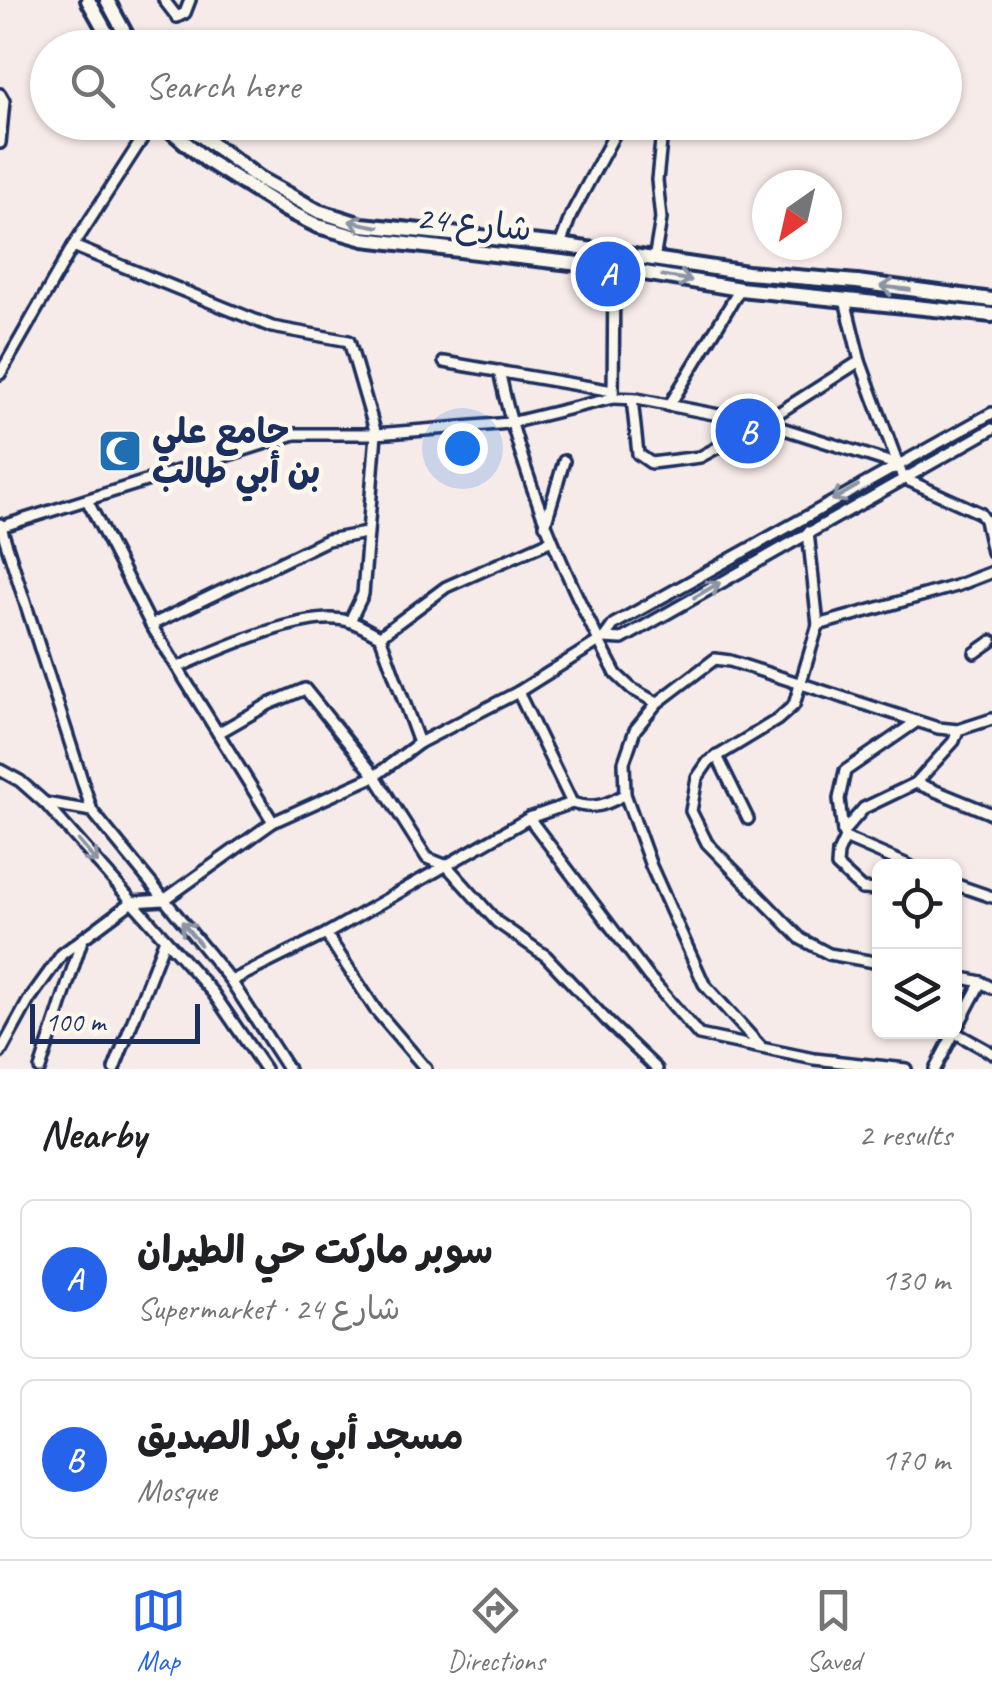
<!DOCTYPE html>
<meta charset="utf-8">
<style>
body{margin:0;font-family:Caveat,"Playpen Sans Arabic",sans-serif;background:#f6f6f6;color:#202124}
.controls{position:absolute;right:30px;bottom:30px;display:grid;overflow:hidden;border-radius:15px;box-shadow:0 2px 8px #0004}
.controls button{width:90px;height:90px;display:grid;place-items:center;padding:0;border:0;border-bottom:2px solid #e0e0e0;background:#fff;color:#202124;font:50px sans-serif}
.compass{position:absolute;left:752px;top:170px;width:90px;height:90px;border-radius:50%;background:#fff;box-shadow:0 2px 8px #0004;rotate:214deg}
.scale{position:absolute;left:30px;bottom:25px;width:170px;box-sizing:border-box;padding-left:10px;border:5px solid #1b2f5e;border-top:0;font-size:28px;line-height:35px;white-space:nowrap;color:#1b2f5e;-webkit-text-stroke:8px #fbf7ec;paint-order:stroke}
.you{position:absolute;left:462px;top:448px;width:35px;height:35px;margin:-25px;border:8px solid #fff;border-radius:50%;background:#1a73e8;box-shadow:0 0 0 15px #1a73e833}
.badge{display:grid;place-items:center;width:65px;height:65px;border-radius:50%;background:#2563eb;color:#fff;font-size:32px;font-weight:700}
.pin{position:absolute;translate:-50% -50%;border:5px solid #fff;box-shadow:0 2px 10px #0006}
.list{margin:0;padding:0;list-style:none}
h2{display:flex;justify-content:space-between;align-items:center;height:130px;margin:0;padding:0 40px;font-size:42px}
h2 small{font-size:32px;font-weight:400;color:#757577}
.list li{display:grid;grid-template-columns:65px 1fr auto;gap:30px;align-items:center;box-sizing:border-box;height:160px;margin:0 20px 20px;padding:0 20px;border:2px solid #e0e0e0;border-radius:15px}
.list b{display:block;font-size:38px;white-space:nowrap}
.list p{margin:0;font-size:32px;white-space:nowrap;color:#757577}
.list em{font-size:32px;font-style:normal;color:#757577}
.icon{flex:none;width:55px;height:55px;fill:none;stroke:currentColor;stroke-width:2;stroke-linecap:round;stroke-linejoin:round}
.map{position:relative;flex:none;width:992px;height:1069px;overflow:hidden}
.search{position:absolute;background:#fff;box-shadow:0 2px 8px #0004;left:30px;right:30px;top:30px;height:110px;display:flex;align-items:center;gap:25px;box-sizing:border-box;padding:0 35px;border-radius:55px;color:#757577;font-size:38px}
.sheet{height:490px;background:#fff}
nav{display:flex;justify-content:space-around;align-items:center;box-sizing:border-box;height:140px;border-top:2px solid #e0e0e0;background:#fff;font-size:28px;color:#757577}
nav a{display:grid;justify-items:center;gap:5px}
nav .on{color:#2563eb}
.map>svg:first-child{display:block}
</style>
<div class="map">
<svg width="992" height="1069" viewBox="0 0 992 1069">
<rect width="100%" height="100%" fill="#f7ebe9"/>
<filter id="ink" filterUnits="userSpaceOnUse"><feTurbulence type="fractalNoise" baseFrequency=".01" numOctaves="2"/><feDisplacementMap in="SourceGraphic" scale="20" xChannelSelector="R" yChannelSelector="G"/><feConvolveMatrix kernelMatrix="1 2 1 2 8 2 1 2 1" color-interpolation-filters="sRGB"/></filter>
<g filter="url(#ink)">
<g fill="none" stroke-linecap="round" stroke-linejoin="round">
<defs>
<g id="street">
<polyline points="164,0 177,17 185,13 190,0"/>
<polyline points="0,94 4,101 0,143"/>
<polyline points="560,245 571,215 621,122"/>
<polyline points="73,246 272,327 349,341 376,434 363,594 350,621"/>
<polyline points="654,260 661,219 657,180 663,122"/>
<polyline points="614,268 613,398 637,399 775,426 895,464"/>
<polyline points="845,300 860,361 903,478 980,513 985,520 992,552"/>
<polyline points="444,362 613,391"/>
<path d="M 499,371 C 522,479 565,577 616,674 L 632,689 L 657,703"/>
<polyline points="0,374 73,246 153,122"/>
<polyline points="632,399 638,454 651,463 700,457 761,424 860,361"/>
<polyline points="669,406 740,289"/>
<polyline points="992,413 614,624 604,638 622,639 992,429"/>
<polyline points="87,500 151,625 273,822"/>
<polyline points="0,524 92,811 231,981 288,1069"/>
<polyline points="545,525 564,461"/>
<polyline points="0,527 295,434 376,434 510,423 613,398"/>
<polyline points="808,532 818,625 956,586 992,572"/>
<polyline points="151,625 327,540 366,533"/>
<polyline points="818,625 794,705 777,720 708,762 697,778 691,811 707,843 801,939 829,954 880,963"/>
<polyline points="380,636 446,587 550,541"/>
<polyline points="975,653 992,641"/>
<path d="M 178,667 C 219,650 309,607 351,622 C 361,625 371,632 380,636 L 419,743"/>
<polyline points="518,692 572,803 529,818"/>
<polyline points="218,733 269,704 305,689 375,776 427,858 447,866 497,922 546,956 610,1024 657,1069"/>
<polyline points="717,756 748,819"/>
<polyline points="0,770 20,781 45,803 213,993 265,1069"/>
<polyline points="916,783 992,814"/>
<polyline points="45,803 92,811"/>
<path d="M 572,803 C 593,810 607,805 625,794"/>
<polyline points="843,832 839,799 845,771 916,722"/>
<polyline points="845,838 838,853 837,866 862,889 880,890"/>
<polyline points="910,866 845,838 843,832 864,808 916,783 954,741 958,730 992,719"/>
<polyline points="954,884 992,897"/>
<polyline points="326,934 375,1009 426,1069"/>
<polyline points="954,976 981,982 992,988"/>
<polyline points="231,981 326,934 529,818 648,976 699,1035 814,1059 906,1069"/>
<polyline points="954,1032 992,1053"/>
<polyline points="760,1046 704,984 651,866 625,794 624,762 635,730 657,703 715,659 730,661 938,728 958,730"/>
<polyline points="0,1053 29,1000 62,954 132,902 164,900 273,822 375,776 419,743 518,692 604,638"/>
<polyline points="40,1069 82,940"/>
<polyline points="114,1069 165,939"/>
<polyline points="935,1069 981,982"/>
</g>
<g id="secondary">
<polyline points="88,0 115,48"/>
<polyline points="107,0 133,48"/>
<polyline points="161,122 206,160 286,210 318,226 364,239 614,268 740,289 992,315"/>
<polyline points="182,122 260,179 318,211 362,225 560,245 747,273 857,282 992,300"/>
</g>
</defs>
<!-- street casing -->
<use href="#street" stroke="#1b2f5e" stroke-width="16"/>
<!-- secondary casing -->
<use href="#secondary" stroke="#1b2f5e" stroke-width="20"/>
<!-- street -->
<use href="#street" stroke="#fbf7ec" stroke-width="9"/>
<!-- secondary -->
<use href="#secondary" stroke="#fbf7ec" stroke-width="12"/>
</g>
<!-- one-way arrows -->
<defs><path id="oneway-shaft" d="M-6 0H5M1.5-3L5.5 0L1.5 3" fill="none" stroke-width="1.6" stroke-linecap="round" stroke-linejoin="round" transform="scale(2.5)"/></defs>
<g stroke="#8b93a5">
<use href="#oneway-shaft" transform="translate(364 224) rotate(-169)"/>
<use href="#oneway-shaft" transform="translate(677 278) rotate(10)"/>
<use href="#oneway-shaft" transform="translate(895 288) rotate(-173)"/>
<use href="#oneway-shaft" transform="translate(845 493) rotate(150)"/>
<use href="#oneway-shaft" transform="translate(707 590) rotate(-30)"/>
<use href="#oneway-shaft" transform="translate(88 852) rotate(49)"/>
<use href="#oneway-shaft" transform="translate(191 933) rotate(-129)"/>
</g>
</g>
<!-- icons -->
<defs>
<symbol id="mosque-square" viewBox="-11 -11 22 22"><rect x="-9" y="-9" width="18" height="18" rx="4" fill="#1f6fb2" stroke="#fbf7ec"/><path d="M3.5-4.9A6 6 0 1 0 3.5 4.9A5 5 0 1 1 3.5-4.9Z" fill="#fff"/></symbol>
</defs>
<g fill-rule="evenodd">
<use href="#mosque-square" x="95" y="426" width="50" height="50"/>
</g>
<g text-anchor="middle" dominant-baseline="central" stroke-width="9" stroke-linejoin="round" paint-order="stroke">
<!-- street labels -->
<g font-size="35" fill="#1b2f5e" stroke="#fbf7ec">
<text transform="translate(474 223) rotate(6)">شارع 24</text>
</g>
<!-- poi labels -->
<g font-size="35" font-weight="bold" fill="#1b2f5e" stroke="#fbf7ec" text-anchor="start">
<text x="152" y="431">جامع علي<tspan x="152" dy="40">بن أبي طالب</tspan></text>
</g>
</g>
</svg>
<div class="controls">
<button><svg class="icon" aria-label="locate" viewBox="0 0 24 24"><circle cx="12" cy="12" r="6"/><path d="M12 2v4M12 18v4M2 12h4M18 12h4"/></svg></button>
<button><svg class="icon" aria-label="layers" viewBox="0 0 24 24"><path d="M12 4l9 5-9 5-9-5zM3 14l9 5 9-5"/></svg></button>
</div>
<svg class="compass" viewBox="-18 -18 36 36"><path d="M0-13l5 13h-10z" fill="#e53935"/><path d="M0 13l5-13h-10z" fill="#757577"/></svg>
<div class="scale">100 m</div>
<div class="you"></div>
<div class="pin badge" style="left:608px;top:274px">A</div>
<div class="pin badge" style="left:748px;top:431px">B</div>
<div class="search"><svg class="icon" aria-label="search" viewBox="0 0 24 24"><circle cx="10" cy="10" r="6"/><path d="M15 15l6 6"/></svg>Search here</div>
</div>
<section class="sheet">
<h2>Nearby<small>2 results</small></h2>
<ul class="list">
<li><span class="badge">A</span><div><b>سوبر ماركت حي الطيران</b><p>Supermarket · شارع 24</p></div><em>130 m</em></li>
<li><span class="badge">B</span><div><b>مسجد أبي بكر الصديق</b><p>Mosque</p></div><em>170 m</em></li>
</ul>
</section>
<nav>
<a class="on"><svg class="icon" aria-label="map" viewBox="0 0 24 24"><path d="M3 6l6-2 6 2 6-2v14l-6 2-6-2-6 2zM9 4v14M15 6v14"/></svg>Map</a>
<a><svg class="icon" aria-label="directions" viewBox="0 0 24 24"><path d="M12 3l9 9-9 9-9-9zM9 14v-3h6M13 9l2 2-2 2"/></svg>Directions</a>
<a><svg class="icon" aria-label="saved" viewBox="0 0 24 24"><path d="M7 4h10v16l-5-4-5 4z"/></svg>Saved</a>
</nav>
